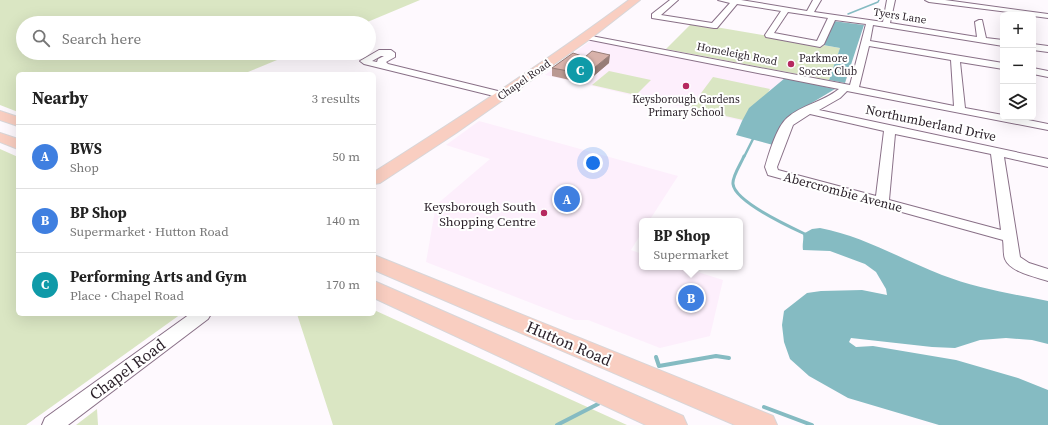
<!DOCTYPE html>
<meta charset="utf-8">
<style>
body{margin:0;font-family:"Source Serif 4",serif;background:#f2f2f2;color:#222}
.controls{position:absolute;right:12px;top:12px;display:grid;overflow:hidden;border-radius:6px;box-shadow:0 4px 16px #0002}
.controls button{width:36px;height:36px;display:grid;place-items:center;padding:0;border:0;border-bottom:1px solid #e0e0e0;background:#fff;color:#222;font:20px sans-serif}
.you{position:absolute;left:593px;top:163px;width:14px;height:14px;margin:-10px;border:3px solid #fff;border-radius:50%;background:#1a73e8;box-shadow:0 0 0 6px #1a73e833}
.badge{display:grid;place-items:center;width:26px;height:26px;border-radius:50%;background:#ea580c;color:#fff;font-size:13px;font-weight:700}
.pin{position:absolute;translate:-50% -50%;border:2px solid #fff;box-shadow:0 1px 4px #0006}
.popup{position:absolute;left:639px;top:218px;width:104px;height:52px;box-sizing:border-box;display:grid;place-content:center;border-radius:6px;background:#fff;filter:drop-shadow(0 1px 3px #0005);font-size:13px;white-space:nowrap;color:#767676}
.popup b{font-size:15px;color:#222}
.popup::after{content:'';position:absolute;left:50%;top:100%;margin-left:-8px;border:8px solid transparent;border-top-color:#fff}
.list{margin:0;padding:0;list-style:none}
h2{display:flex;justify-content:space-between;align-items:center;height:52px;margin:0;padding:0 16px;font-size:17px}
h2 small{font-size:13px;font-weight:400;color:#767676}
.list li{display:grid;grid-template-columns:26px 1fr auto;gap:12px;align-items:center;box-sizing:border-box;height:64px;padding:0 16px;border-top:1px solid #e0e0e0}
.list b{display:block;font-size:15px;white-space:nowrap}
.list p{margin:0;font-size:13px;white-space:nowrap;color:#767676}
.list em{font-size:13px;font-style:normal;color:#767676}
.icon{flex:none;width:22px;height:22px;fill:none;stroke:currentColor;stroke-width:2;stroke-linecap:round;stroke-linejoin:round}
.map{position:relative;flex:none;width:1048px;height:425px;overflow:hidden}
.search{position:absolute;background:#fff;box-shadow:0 4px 16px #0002;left:16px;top:16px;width:360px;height:44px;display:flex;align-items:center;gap:10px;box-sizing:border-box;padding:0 14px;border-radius:22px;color:#767676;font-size:15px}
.panel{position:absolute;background:#fff;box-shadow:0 4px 16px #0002;left:16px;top:72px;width:360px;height:244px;border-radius:6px}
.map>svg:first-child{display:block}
</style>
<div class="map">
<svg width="1048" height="425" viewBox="0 0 1048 425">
<rect width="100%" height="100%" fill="#fef9fe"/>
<!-- built -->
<g fill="#fdeffc">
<polygon points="590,41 595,41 785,78 776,94 749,108 742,121 545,75"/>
<polygon points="479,121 678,176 649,221 642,221 642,232 631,250 642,254 642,267 682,267 723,280 710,336 660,348 588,320 575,320 426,262 436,205 490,159 446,145"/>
</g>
<!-- green -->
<g fill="#dae6c3">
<polygon points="0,0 420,0 365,23 23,23 23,53 294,53 243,74 18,74 18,112 0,105"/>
<polygon points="692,23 840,48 829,80 666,49"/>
<polygon points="609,71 651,80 636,95 592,85"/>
<polygon points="713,77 770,89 752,122 690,108"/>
<polygon points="0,149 18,157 18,314 181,314 26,425 0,425"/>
<polygon points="374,310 627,425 333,425 297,314 374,314"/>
<polygon points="97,409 98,425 76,425"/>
</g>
<!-- water -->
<g fill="#85bbc2">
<polygon points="833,21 864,25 845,83 829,80 840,48 823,45"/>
<polygon points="785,78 835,89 785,119 773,145 736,135 742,121 749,108"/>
<path d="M 820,228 C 863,236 901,259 942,275 C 976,288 1012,294 1048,301 L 1048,344 L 1032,340 L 1006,338 L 980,340 L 955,348 L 932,347 L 851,338 L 849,342 L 856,347 L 873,346 L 956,360 L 1018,378 L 1048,390 L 1048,425 L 939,425 L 848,398 L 809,376 L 790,359 L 784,342 L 782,325 L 784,311 L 807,293 L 821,291 L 862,290 L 887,295 L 886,289 L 876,272 L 865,264 L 830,251 L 803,250 C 802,244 804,240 803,234 L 812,229 Z"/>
</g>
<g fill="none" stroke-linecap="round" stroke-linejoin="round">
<!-- stream-far3 -->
<polyline stroke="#85bbc2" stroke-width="1.5" points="848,14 878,2 879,0"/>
<!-- stream-far2 -->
<polyline stroke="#85bbc2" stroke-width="2.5" points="744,157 754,137"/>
<!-- stream-far1 -->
<path stroke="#85bbc2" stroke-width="3" d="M 744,156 C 741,164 732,176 733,184 C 735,202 790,227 805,234"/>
<!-- stream -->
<g stroke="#85bbc2" stroke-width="4">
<polyline points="656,357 659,366 716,356 729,358"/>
<polyline points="764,407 812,425"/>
<polyline points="557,425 598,404"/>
</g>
<defs>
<g id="minor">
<path d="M 670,0 L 678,0 L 661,15 L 712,23 L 730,3 L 718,0 L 741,0 L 807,11 L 813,0 L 821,0 L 814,12 L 883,22 L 887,0 L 895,0 L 890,23 L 977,37 L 975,22 L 979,20 L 982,20 L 986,38 L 1003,40 L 1003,46 L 873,25 L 870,41 L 1003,63 L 1003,69 L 960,62 L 965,108 L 1003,115 L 1003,117 L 1014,117 L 1048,124 L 1048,130 L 847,91 L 840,98 L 819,110 L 1048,159 L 1048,167 L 1004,157 L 1020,257 L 1029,263 L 1048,269 L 1048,281 C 1036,277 1010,272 1005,259 C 1003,254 1004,246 1003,240 L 768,175 L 765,167 C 769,154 776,128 787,118 C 801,105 823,102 839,89 L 586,39 L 582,37 L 586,35 L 850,85 L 866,24 L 835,20 L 824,44 L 820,47 L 766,37 L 765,35 L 781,11 L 737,4 L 717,28 L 714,28 L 652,18 L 652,14 ZM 788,12 L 828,18 L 817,41 L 774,33 ZM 869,46 L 951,60 L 954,106 L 859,87 ZM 810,114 L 884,131 L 876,196 L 778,170 L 777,167 L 793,125 ZM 895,134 L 991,154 L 1001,230 L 889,200 Z"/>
<polygon points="925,0 945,0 1048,14 1048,18 1033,16 1033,15 929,2"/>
<polygon points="1033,44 1048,46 1048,52 1033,50"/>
<path d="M 379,50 L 391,50 L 395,53 L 395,57 L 386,62 L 388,64 L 506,93 L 507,95 L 502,98 L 364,64 L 360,61 ZM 381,56 L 384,56 L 378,59 L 377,62 L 372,61 Z"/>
<polygon points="1033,68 1048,71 1048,77 1033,74"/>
<polygon points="190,314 211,314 208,319 68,425 42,425 45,418"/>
</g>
<g id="major">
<path d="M 629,0 L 640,0 L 590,39 L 456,133 L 380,183 L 374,184 L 374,172 C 461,117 547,61 629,0 Z"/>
<polygon points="0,111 18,117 18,126 0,120"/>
<polygon points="0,133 18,139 18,149 0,142"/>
<polygon points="374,255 773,416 777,425 735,425 374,270"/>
<polygon points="374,281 683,416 687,425 646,425 374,298"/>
</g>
</defs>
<!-- minor casing -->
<use href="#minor" stroke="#897087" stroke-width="2"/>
<!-- major casing -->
<use href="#major" stroke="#d8d6d8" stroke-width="2"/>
<!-- minor -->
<use href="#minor" fill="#fff" fill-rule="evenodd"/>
<!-- major -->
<use href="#major" fill="#f9cec1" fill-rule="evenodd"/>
</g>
<!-- wall -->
<polygon fill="#ba9992" points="609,63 589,80 582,79 579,82 552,76 552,68"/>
<!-- shaded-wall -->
<g fill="#977d77">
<polygon points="610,55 609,63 589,80 589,72"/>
<polygon points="583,71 582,79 579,82 579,73"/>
</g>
<!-- building -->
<polygon fill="#d8b2aa" stroke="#977d77" points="592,51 610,55 589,72 583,71 579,73 552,68 573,53 585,57"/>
<!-- markers -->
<g fill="#b6295f" stroke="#fff" stroke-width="1.5">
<circle cx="791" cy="64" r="4"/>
<circle cx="686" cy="86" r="4"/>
<circle cx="544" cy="213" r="4"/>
</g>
<g text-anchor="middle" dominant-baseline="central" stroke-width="4" stroke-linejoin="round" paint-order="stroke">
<!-- far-street labels -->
<g font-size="11" fill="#281e27" stroke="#fff">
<text transform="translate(900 16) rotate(9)">Tyers Lane</text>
<text transform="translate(737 54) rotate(11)">Homeleigh Road</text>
<text transform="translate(524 80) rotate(-35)">Chapel Road</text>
</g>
<!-- far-poi labels -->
<g font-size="11" fill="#281e27" stroke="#fff" text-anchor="start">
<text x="799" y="58">Parkmore<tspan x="799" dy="13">Soccer Club</tspan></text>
<text x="686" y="99" text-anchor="middle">Keysborough Gardens<tspan x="686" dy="13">Primary School</tspan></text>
</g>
<!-- street labels -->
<g font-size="13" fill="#281e27" stroke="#fff">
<text transform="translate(931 123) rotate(12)">Northumberland Drive</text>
<text transform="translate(843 192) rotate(15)">Abercrombie Avenue</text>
</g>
<!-- poi labels -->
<g font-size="13" fill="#281e27" stroke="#fff" text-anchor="end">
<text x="536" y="206">Keysborough South<tspan x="536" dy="15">Shopping Centre</tspan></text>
</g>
<!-- near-street labels -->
<g font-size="16" fill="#281e27" stroke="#fff">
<text transform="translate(569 343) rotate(23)">Hutton Road</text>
<text transform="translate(127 369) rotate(-37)">Chapel Road</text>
</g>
</g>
</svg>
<div class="controls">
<button>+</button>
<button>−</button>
<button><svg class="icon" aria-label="layers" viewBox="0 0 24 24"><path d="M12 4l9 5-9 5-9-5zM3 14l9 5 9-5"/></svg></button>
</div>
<div class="you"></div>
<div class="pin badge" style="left:567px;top:199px;background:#3f7fe0">A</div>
<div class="pin badge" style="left:691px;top:298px;background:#3f7fe0">B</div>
<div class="popup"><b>BP Shop</b>Supermarket</div>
<div class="pin badge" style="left:580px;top:70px;background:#0f9aa8">C</div>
<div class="search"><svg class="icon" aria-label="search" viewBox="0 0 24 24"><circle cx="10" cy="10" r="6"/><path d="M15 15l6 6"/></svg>Search here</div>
<section class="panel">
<h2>Nearby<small>3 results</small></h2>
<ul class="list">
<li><span class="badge" style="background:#3f7fe0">A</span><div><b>BWS</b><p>Shop</p></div><em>50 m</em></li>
<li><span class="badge" style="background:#3f7fe0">B</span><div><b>BP Shop</b><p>Supermarket · Hutton Road</p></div><em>140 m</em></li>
<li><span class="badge" style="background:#0f9aa8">C</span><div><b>Performing Arts and Gym</b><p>Place · Chapel Road</p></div><em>170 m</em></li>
</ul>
</section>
</div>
